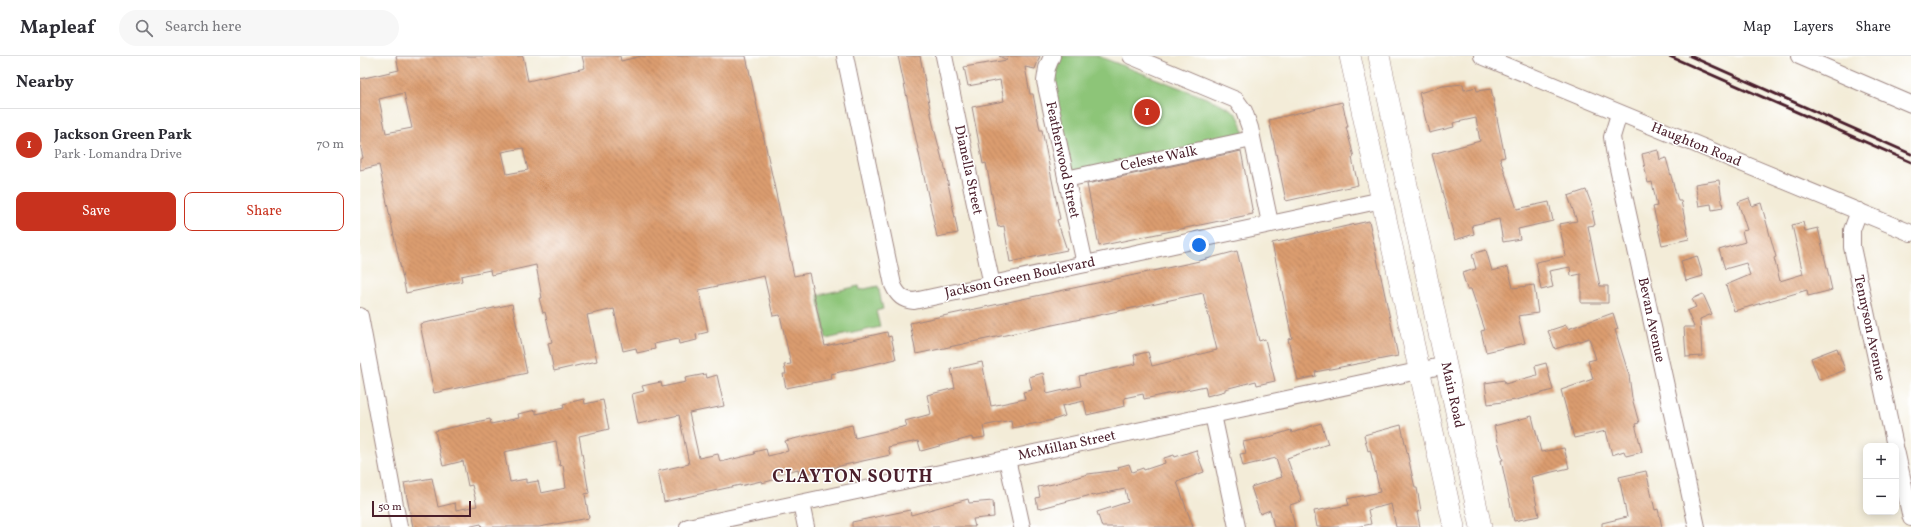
<!DOCTYPE html>
<meta charset="utf-8">
<style>
body{margin:0;font-family:Vollkorn,serif;background:#f7f7f7;color:#2b2b33}
.controls{position:absolute;right:12px;bottom:12px;display:grid;overflow:hidden;border-radius:8px;box-shadow:0 2px 10px #0003}
.controls button{width:36px;height:36px;display:grid;place-items:center;padding:0;border:0;border-bottom:1px solid #e1e1e2;background:#fff;color:#2b2b33;font:20px sans-serif}
.scale{position:absolute;left:12px;bottom:10px;width:99px;box-sizing:border-box;padding-left:4px;border:2px solid #4a1f2b;border-top:0;font-size:11px;line-height:14px;white-space:nowrap;color:#4a1f2b;-webkit-text-stroke:3px #fff;paint-order:stroke}
.you{position:absolute;left:839px;top:189px;width:14px;height:14px;margin:-10px;border:3px solid #fff;border-radius:50%;background:#1a73e8;box-shadow:0 0 0 6px #1a73e833}
.badge{display:grid;place-items:center;width:26px;height:26px;border-radius:50%;background:#c8321e;color:#fff;font-size:13px;font-weight:700}
.pin{position:absolute;translate:-50% -50%;border:2px solid #fff;box-shadow:0 1px 4px #0006}
.list{margin:0;padding:0;list-style:none}
h2{display:flex;justify-content:space-between;align-items:center;height:52px;margin:0;padding:0 16px;font-size:17px}
h2 small{font-size:13px;font-weight:400;color:#7c7c81}
.list li{display:grid;grid-template-columns:26px 1fr auto;gap:12px;align-items:center;box-sizing:border-box;height:72px;padding:0 16px;border-top:1px solid #e1e1e2}
.list b{display:block;font-size:15px;white-space:nowrap}
.list p{margin:0;font-size:13px;white-space:nowrap;color:#7c7c81}
.list em{font-size:13px;font-style:normal;color:#7c7c81}
.actions{display:flex;gap:8px;padding:12px 16px}
.actions a{flex:1;padding:9px 0;border:1px solid #c8321e;border-radius:8px;text-align:center;font-size:14px;color:#c8321e}
.actions .main{background:#c8321e;color:#fff}
.icon{flex:none;width:22px;height:22px;fill:none;stroke:currentColor;stroke-width:2;stroke-linecap:round;stroke-linejoin:round}
.map{position:relative;flex:none;width:1551px;height:471px;overflow:hidden}
header{display:flex;align-items:center;gap:24px;box-sizing:border-box;height:56px;padding:0 20px;background:#fff;border-bottom:1px solid #e1e1e2}
header strong{font-size:19px}
nav{display:flex;gap:22px;margin-inline-start:auto;font-size:14px}
.search{width:280px;height:36px;background:#f7f7f7;display:flex;align-items:center;gap:10px;box-sizing:border-box;padding:0 14px;border-radius:22px;color:#7c7c81;font-size:15px}
main{display:flex}
aside{flex:1;background:#fff}
.map>svg:first-child{display:block}
</style>
<header>
<strong>Mapleaf</strong>
<div class="search"><svg class="icon" aria-label="search" viewBox="0 0 24 24"><circle cx="10" cy="10" r="6"/><path d="M15 15l6 6"/></svg>Search here</div>
<nav><a>Map</a><a>Layers</a><a>Share</a></nav>
</header>
<main>
<aside>
<h2>Nearby<small></small></h2>
<ul class="list">
<li><span class="badge">1</span><div><b>Jackson Green Park</b><p>Park · Lomandra Drive</p></div><em>70 m</em></li>
</ul>
<div class="actions"><a class="main">Save</a><a>Share</a></div>
</aside>
<div class="map">
<svg width="1551" height="471" viewBox="0 0 1551 471">
<defs>
<pattern id="building-back-hatch" width="6" height="6" patternUnits="userSpaceOnUse"><rect width="6" height="6" fill="#dc9d6f"/><path d="M-1 5l2 2M0 0l6 6M5-1l2 2" fill="none" stroke="#b47f5b"/></pattern>
</defs>
<rect width="100%" height="100%" fill="#fff"/>
<filter id="ink" filterUnits="userSpaceOnUse"><feTurbulence type="fractalNoise" baseFrequency=".025" numOctaves="2"/><feDisplacementMap in="SourceGraphic" scale="8" xChannelSelector="R" yChannelSelector="G"/><feConvolveMatrix kernelMatrix="1 2 1 2 8 2 1 2 1" color-interpolation-filters="sRGB"/></filter>
<filter id="wash" filterUnits="userSpaceOnUse"><feTurbulence type="fractalNoise" baseFrequency=".012" numOctaves="4" result="noise"/><feDisplacementMap in="SourceGraphic" scale="16" xChannelSelector="R" yChannelSelector="G"/><feGaussianBlur stdDeviation="0.9" result="paint"/><feColorMatrix in="noise" values="0 0 0 0 0 0 0 0 0 0 0 0 0 0 0 0 0 1.4 0 .05"/><feComposite in="paint" operator="in"/></filter>
<g filter="url(#wash)">
<rect width="100%" height="100%" fill="#f3ecd8"/>
<!-- green -->
<g fill="#8dc578" stroke="#6c7252">
<path d="M 702,0 L 738,0 L 859,47 C 877,56 880,59 884,79 L 711,116 L 692,29 L 695,10 Z"/>
<polygon points="499,230 500,234 518,230 523,253 516,255 520,271 466,283 458,239"/>
</g>
<g id="blocks">
<!-- building -->
<g fill="url(#building-back-hatch)" fill-rule="evenodd">
<path d="M 36,0 L 163,0 L 168,25 L 225,12 L 222,0 L 260,0 L 261,5 L 282,0 L 386,0 L 434,220 L 449,217 L 465,290 L 527,276 L 528,281 L 531,280 L 536,303 L 471,318 L 472,323 L 426,332 L 423,318 L 426,318 L 424,309 L 431,308 L 420,259 L 413,260 L 404,220 L 339,234 L 348,276 L 336,279 L 337,284 L 319,288 L 318,283 L 294,288 L 295,293 L 277,297 L 276,292 L 263,295 L 254,253 L 227,259 L 237,305 L 194,315 L 188,287 L 192,286 L 185,256 L 183,257 L 179,242 L 182,242 L 176,209 L 131,219 L 130,214 L 101,220 L 102,225 L 46,237 L 19,109 L 0,114 L 0,103 L 3,102 L 0,88 L 0,23 L 39,14 ZM 44,37 L 52,72 L 26,77 L 19,43 ZM 163,92 L 168,114 L 147,118 L 142,96 Z"/>
<polygon points="538,0 560,0 573,68 583,107 584,107 598,177 577,181"/>
<polygon points="639,0 680,0 675,13 665,11 670,38 673,38 680,74 682,74 689,109 700,163 697,164 707,194 650,206 644,170 638,171 626,107 623,108 612,51 644,45 640,24 608,30 604,11 647,4"/>
<polygon points="1103,28 1104,34 1116,31 1117,35 1131,33 1145,101 1140,102 1157,153 1189,146 1193,165 1158,173 1160,183 1143,186 1139,163 1112,169 1114,178 1095,184 1072,98 1120,85 1116,62 1093,67 1094,71 1069,77 1059,37 1083,30"/>
<polygon points="982,46 988,71 986,71 994,101 992,102 998,129 926,145 909,64"/>
<polygon points="1298,94 1300,104 1306,102 1318,145 1321,145 1329,183 1302,189 1293,151 1297,150 1292,126 1288,127 1282,98"/>
<polygon points="881,95 893,158 739,190 727,128"/>
<polygon points="1359,124 1363,152 1352,154 1351,148 1339,150 1335,128"/>
<polygon points="1226,134 1234,155 1232,155 1235,169 1228,170 1240,230 1248,230 1248,247 1221,247 1221,218 1211,220 1210,211 1189,215 1193,231 1181,234 1176,206 1206,200 1199,168 1217,165 1208,140"/>
<polygon points="1389,142 1392,150 1401,147 1416,201 1414,202 1420,225 1443,218 1432,169 1443,166 1445,175 1458,172 1472,234 1448,240 1447,234 1374,255 1366,229 1390,219 1386,207 1365,213 1359,194 1385,186 1382,175 1387,174 1378,146"/>
<polygon points="1009,165 1038,300 955,316 956,320 938,324 928,283 932,282 912,187"/>
<polygon points="1126,194 1132,215 1148,211 1153,232 1174,229 1178,257 1158,260 1165,287 1126,296 1121,275 1125,274 1111,233 1107,233 1102,217 1116,213 1112,198"/>
<polygon points="877,195 899,285 905,283 915,325 897,329 896,325 865,333 865,335 847,340 845,330 784,343 783,338 764,342 765,350 727,359 724,345 702,350 705,360 693,364 652,372 651,364 623,370 625,381 612,383 612,381 561,395 558,385 528,391 530,399 439,419 438,413 412,420 413,424 402,427 401,425 380,430 380,429 304,446 298,415 329,408 319,359 278,368 272,338 284,335 282,330 301,326 302,331 326,326 325,322 346,318 347,322 357,319 364,350 329,357 339,402 358,398 360,406 395,398 394,396 406,393 408,400 428,395 425,385 492,369 495,382 547,370 545,365 571,358 567,339 595,332 591,313 622,306 631,350 665,343 663,336 672,334 669,321 683,317 687,338 721,330 719,320 776,308 774,299 788,296 792,310 857,294 843,237 556,298 550,267 835,206"/>
<polygon points="1337,200 1343,220 1326,225 1321,205"/>
<polygon points="1343,238 1352,258 1340,263 1342,300 1326,301 1324,271 1334,271 1327,255 1336,251 1332,243"/>
<polygon points="152,248 167,317 74,337 60,268"/>
<polygon points="1253,257 1258,273 1255,274 1269,319 1272,342 1279,367 1275,368 1282,396 1266,400 1264,395 1252,399 1246,375 1214,382 1201,334 1233,323 1228,305 1236,303 1229,282 1195,293 1188,275 1206,269 1208,273"/>
<polygon points="1477,292 1485,314 1459,324 1451,302"/>
<polygon points="1186,307 1193,334 1156,344 1128,348 1125,327 1144,324 1145,328 1177,319 1175,310"/>
<path d="M 224,343 L 225,348 L 243,344 L 249,373 L 219,380 L 229,437 L 225,438 L 229,462 L 179,471 L 122,471 L 121,468 L 107,471 L 53,471 L 44,427 L 72,422 L 78,451 L 95,447 L 96,454 L 117,450 L 112,429 L 108,430 L 103,405 L 83,410 L 75,375 L 130,363 L 131,368 L 159,362 L 158,358 L 176,354 L 176,358 L 204,352 L 203,348 ZM 196,385 L 200,410 L 203,409 L 206,432 L 181,437 L 178,425 L 166,427 L 166,423 L 150,426 L 144,396 Z"/>
<polygon points="1172,360 1181,396 1204,392 1209,412 1171,421 1179,460 1154,465 1141,404 1143,404 1134,370"/>
<polygon points="961,367 968,388 927,402 942,445 930,449 935,471 914,471 910,454 900,458 891,431 922,421 916,402 883,410 880,398 886,397 883,386 903,382 903,383 931,374 932,377"/>
<polygon points="1041,369 1055,432 1057,432 1061,455 1057,456 1060,471 1036,471 1031,448 1008,454 1011,468 996,471 957,471 954,455 989,449 987,443 1020,436 1010,394 1008,395 1004,379"/>
<polygon points="836,394 844,416 817,426 833,471 742,471 737,456 768,446 765,433 732,440 731,439 678,453 676,442 680,441 678,431 698,427 728,418 759,414 758,411 769,408 772,416 783,412 784,414 805,407 804,402 814,399 815,401"/>
<polygon points="1286,415 1295,454 1298,453 1302,471 1242,471 1242,467 1267,461 1259,421"/>
<polygon points="608,443 609,447 633,445 634,461 613,463 615,471 492,471 492,466 550,454 551,459"/>
</g>
</g>
</g>
<g filter="url(#ink)">
<use href="#blocks" fill-opacity="0" stroke="#9e8682" stroke-width="1"/>
<g fill="none" stroke-linecap="round" stroke-linejoin="round">
<defs>
<g id="minor">
<path d="M 485,0 L 533,229 C 538,240 543,244 554,245 L 1022,144"/>
<polyline points="584,0 632,229"/>
<polyline points="692,0 687,12 685,25 725,208"/>
<polyline points="771,0 876,44 884,55 890,72 910,167"/>
<polyline points="1122,0 1551,177"/>
<polyline points="1439,0 1551,48"/>
<polyline points="1259,58 1252,81 1254,94 1337,471"/>
<polyline points="706,123 892,83"/>
<polyline points="1499,155 1492,174 1492,191 1535,390"/>
<polyline points="0,260 39,471"/>
<polyline points="853,359 877,471"/>
<polyline points="1536,394 1551,462"/>
<polyline points="647,403 662,471"/>
<polyline points="441,447 446,471"/>
<polyline points="328,471 1086,309"/>
</g>
<g id="major">
<polyline points="990,0 1094,471"/>
<polyline points="1019,0 1121,471"/>
</g>
</defs>
<!-- minor casing -->
<use href="#minor" stroke="#9e8682" stroke-width="18"/>
<!-- major casing -->
<use href="#major" stroke="#9e8682" stroke-width="22"/>
<!-- minor -->
<use href="#minor" stroke="#fff" stroke-width="16"/>
<!-- major -->
<use href="#major" stroke="#fff" stroke-width="21"/>
<!-- rail -->
<g stroke="#4a1f2b" stroke-width="3">
<polyline points="1309,0 1551,106"/>
<polyline points="1330,0 1551,98"/>
</g>
</g>
</g>
<g text-anchor="middle" dominant-baseline="central" stroke-width="3" stroke-linejoin="round" paint-order="stroke">
<!-- street labels -->
<g font-size="14" fill="#4a1f2b" stroke="#fff">
<text transform="translate(1336 89) rotate(22)">Haughton Road</text>
<text transform="translate(799 103) rotate(-12)">Celeste Walk</text>
<text transform="translate(702 104) rotate(78)">Featherwood Street</text>
<text transform="translate(608 114) rotate(78)">Dianella Street</text>
<text transform="translate(660 222) rotate(-12)">Jackson Green Boulevard</text>
<text transform="translate(1291 264) rotate(78)">Bevan Avenue</text>
<text transform="translate(1509 272) rotate(78)">Tennyson Avenue</text>
<text transform="translate(1092 339) rotate(78)">Main Road</text>
<text transform="translate(707 390) rotate(-12)">McMillan Street</text>
</g>
<!-- district labels -->
<g font-size="18" font-weight="bold" letter-spacing="1" fill="#4a1f2b" stroke="#fff">
<text x="493" y="421">CLAYTON SOUTH</text>
</g>
</g>
</svg>
<div class="controls">
<button>+</button>
<button>−</button>
</div>
<div class="scale">50 m</div>
<div class="you"></div>
<div class="pin badge" style="left:787px;top:56px">1</div>
</div>
</main>
